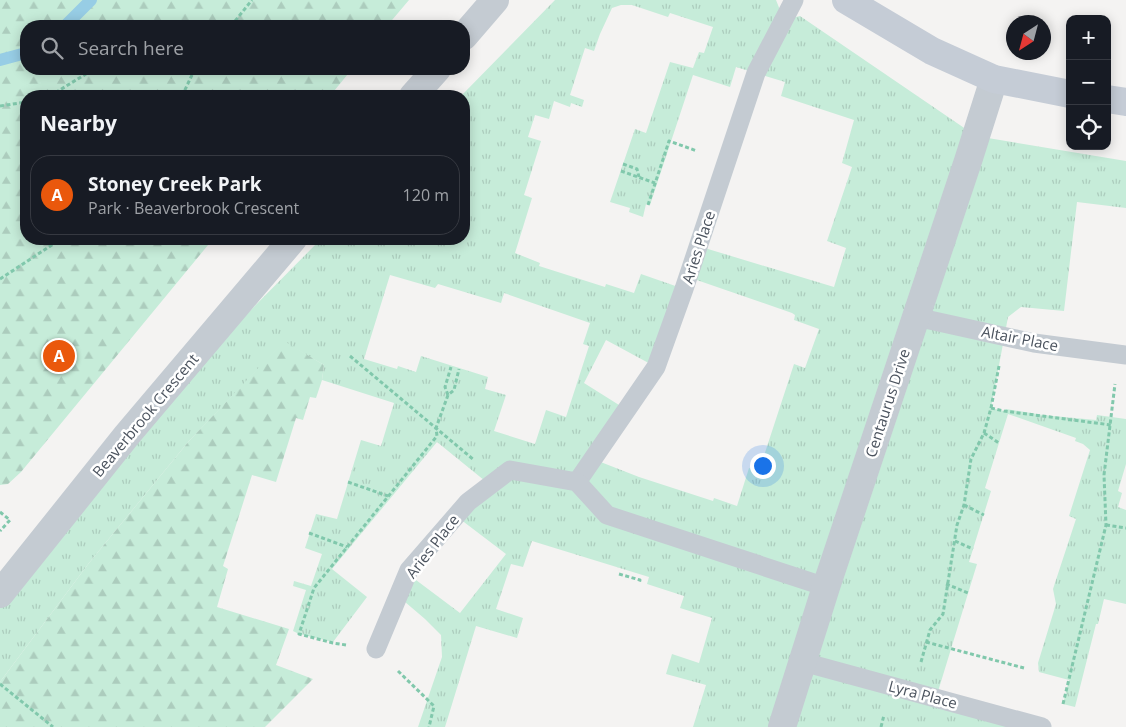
<!DOCTYPE html>
<meta charset="utf-8">
<style>
body{margin:0;font-family:"Open Sans",sans-serif;background:#242831;color:#f1f3f6}
.controls{position:absolute;right:15px;top:15px;display:grid;overflow:hidden;border-radius:10px;box-shadow:0 2px 12px #0003}
.controls button{width:45px;height:45px;display:grid;place-items:center;padding:0;border:0;border-bottom:1px solid #363941;background:#171b24;color:#f1f3f6;font:25px sans-serif}
.compass{position:absolute;left:1006px;top:15px;width:45px;height:45px;border-radius:50%;background:#171b24;box-shadow:0 2px 12px #0003;rotate:216deg}
.you{position:absolute;left:762px;top:465px;width:18px;height:18px;margin:-12px;border:4px solid #fff;border-radius:50%;background:#1a73e8;box-shadow:0 0 0 8px #1a73e833}
.badge{display:grid;place-items:center;width:32px;height:32px;border-radius:50%;background:#ea580c;color:#fff;font-size:16px;font-weight:700}
.pin{position:absolute;translate:-50% -50%;border:2px solid #fff;box-shadow:0 1px 5px #0006}
.list{margin:0;padding:0;list-style:none}
h2{display:flex;justify-content:space-between;align-items:center;height:65px;margin:0;padding:0 20px;font-size:21px}
h2 small{font-size:16px;font-weight:400;color:#9ea1a6}
.list li{display:grid;grid-template-columns:32px 1fr auto;gap:15px;align-items:center;box-sizing:border-box;height:80px;margin:0 10px 10px;padding:0 10px;border:1px solid #363941;border-radius:20px}
.list b{display:block;font-size:19px;white-space:nowrap}
.list p{margin:0;font-size:16px;white-space:nowrap;color:#9ea1a6}
.list em{font-size:16px;font-style:normal;color:#9ea1a6}
.icon{flex:none;width:28px;height:28px;fill:none;stroke:currentColor;stroke-width:2;stroke-linecap:round;stroke-linejoin:round}
.map{position:relative;flex:none;width:1126px;height:727px;overflow:hidden}
.search{position:absolute;background:#171b24;box-shadow:0 2px 12px #0003;left:20px;top:20px;width:450px;height:55px;display:flex;align-items:center;gap:12px;box-sizing:border-box;padding:0 18px;border-radius:20px;color:#9ea1a6;font-size:19px}
.panel{position:absolute;background:#171b24;box-shadow:0 2px 12px #0003;left:20px;top:90px;width:450px;height:155px;border-radius:20px}
.map>svg:first-child{display:block}
</style>
<div class="map">
<svg width="1126" height="727" viewBox="0 0 1126 727">
<defs>
<pattern id="grass-tufts" width="24" height="20" patternUnits="userSpaceOnUse" patternTransform="scale(1.25)"><rect width="24" height="20" fill="#c6ecd9"/><path d="M3 7l-1-3M5 7V3M7 7l1-3M15 17l-1-3M17 17v-4M19 17l1-3" fill="none" stroke="#acccbd"/></pattern>
<pattern id="forest-firs" width="22" height="20" patternUnits="userSpaceOnUse" patternTransform="scale(1.25)"><rect width="22" height="20" fill="#c6ecd9"/><path d="M5 1l3.5 6h-7zM16 11l3.5 6h-7z" fill="#acccbd"/></pattern>
</defs>
<rect width="100%" height="100%" fill="#f4f3f2"/>
<!-- grass -->
<path fill="url(#grass-tufts)" fill-rule="evenodd" d="M 555,0 L 776,0 L 784,20 L 800,16 L 976,136 L 1126,161 L 1126,208 L 1077,202 L 1064,311 L 1021,307 L 1008,317 L 991,408 L 1004,411 L 1006,409 L 1043,415 L 1096,420 L 1097,415 L 1126,419 L 1126,464 L 1118,491 L 1122,493 L 1118,507 L 1126,510 L 1126,604 L 1104,599 L 1098,624 L 1096,624 L 1075,707 L 1063,704 L 1069,680 L 1039,672 L 1038,663 L 1056,604 L 1053,589 L 1076,519 L 1069,516 L 1090,450 L 1083,444 L 1075,441 L 1076,438 L 1008,414 L 985,488 L 991,491 L 969,562 L 977,564 L 936,698 L 1042,727 L 693,727 L 706,685 L 666,674 L 672,654 L 699,663 L 712,618 L 680,608 L 684,596 L 647,584 L 649,577 L 532,541 L 523,567 L 511,564 L 496,609 L 523,618 L 517,638 L 476,626 L 445,727 L 418,727 L 442,657 L 441,635 L 425,619 L 398,596 L 408,574 L 460,613 L 506,554 L 456,516 L 490,485 L 437,442 L 332,569 L 367,597 L 333,642 L 299,634 L 293,631 L 306,590 L 293,586 L 294,581 L 311,586 L 322,554 L 305,548 L 316,514 L 337,519 L 361,440 L 381,446 L 394,403 L 322,380 L 324,365 L 284,342 L 189,441 L 89,563 L 0,682 L 0,590 L 127,435 L 321,239 L 464,239 L 464,96 L 461,96 ZM 621,5 L 632,5 L 668,17 L 670,13 L 713,27 L 704,53 L 699,52 L 693,68 L 670,62 L 646,133 L 635,129 L 610,202 L 630,208 L 629,212 L 643,217 L 646,204 L 650,205 L 693,75 L 730,87 L 736,67 L 785,82 L 781,96 L 854,120 L 842,163 L 852,167 L 827,241 L 846,248 L 834,287 L 698,246 L 688,277 L 792,313 L 795,315 L 794,320 L 819,329 L 805,368 L 794,364 L 759,471 L 749,468 L 737,506 L 714,498 L 713,501 L 639,477 L 593,459 L 627,410 L 584,383 L 606,340 L 656,367 L 684,289 L 641,274 L 634,293 L 606,284 L 605,287 L 539,266 L 540,263 L 515,253 L 532,198 L 524,195 L 541,141 L 528,137 L 535,115 L 549,119 L 554,101 L 570,107 L 571,103 L 582,107 L 584,100 L 570,95 L 585,48 L 594,51 L 600,34 L 612,8 ZM 390,275 L 435,288 L 438,284 L 501,303 L 504,293 L 590,323 L 583,344 L 589,346 L 566,417 L 546,410 L 535,444 L 494,431 L 506,395 L 485,389 L 488,377 L 421,356 L 416,372 L 398,366 L 397,369 L 364,359 Z"/>
<!-- forest -->
<g fill="url(#forest-firs)">
<polygon points="0,0 409,0 387,26 26,26 26,69 352,69 330,96 26,96 26,239 213,239 21,472 8,484 0,485"/>
<polygon points="284,341 324,365 322,380 316,398 310,397 303,420 296,418 276,482 252,475 223,566 228,569 217,607 289,629 276,665 313,679 265,727 0,727 0,682 89,563 189,441"/>
</g>
<g fill="none" stroke-linecap="round" stroke-linejoin="round">
<!-- stream -->
<g stroke="#97cde5" stroke-width="12">
<polyline points="65,26 91,0"/>
<polyline points="0,60 26,53"/>
</g>
<!-- path -->
<g stroke="#81c8ac" stroke-width="3" stroke-dasharray="4 2.5" stroke-linecap="butt">
<polyline points="163,26 167,24 234,22"/>
<polyline points="231,26 252,0"/>
<polyline points="50,96 94,69"/>
<polyline points="182,96 192,75 197,69"/>
<polyline points="0,106 26,102"/>
<polyline points="623,164 637,169 639,177"/>
<polyline points="621,171 655,183"/>
<polyline points="648,205 669,141 697,151"/>
<polyline points="0,279 61,239"/>
<polyline points="350,356 474,460"/>
<polyline points="448,395 445,387 451,367"/>
<polyline points="991,408 1004,411 1111,425"/>
<polyline points="984,433 999,443"/>
<polyline points="348,482 388,496"/>
<polyline points="964,505 984,515"/>
<polyline points="0,512 10,520 0,531"/>
<polyline points="1106,525 1126,528"/>
<polyline points="309,533 347,547"/>
<polyline points="955,541 973,549"/>
<polyline points="619,574 640,580 639,584"/>
<polyline points="946,584 968,593"/>
<polyline points="926,642 1024,668"/>
<polyline points="346,645 333,643 299,634 314,588 437,436 436,428 448,395 454,390 459,369"/>
<polyline points="921,662 930,630 943,614 957,525 964,505 971,459 984,433 991,408 999,366"/>
<polyline points="398,671 434,706 429,727"/>
<polyline points="0,684 53,727"/>
<polyline points="1063,704 1106,525 1104,475 1115,384"/>
<polyline points="881,727 884,715"/>
</g>
<!-- lane -->
<g stroke="#c4cbd2" stroke-width="19">
<polyline points="916,317 1034,343 1126,355"/>
<polyline points="577,482 656,367 684,289 756,73 794,0"/>
<polyline points="376,649 409,570 468,502 510,470 577,482 607,515 826,587"/>
<polyline points="803,662 1042,727"/>
</g>
<!-- street -->
<g stroke="#c4cbd2" stroke-width="28">
<polyline points="464,36 495,0"/>
<polyline points="413,96 437,69"/>
<polyline points="0,594 127,435 293,239"/>
<polyline points="782,727 826,587 968,161 994,79"/>
</g>
<!-- secondary -->
<g stroke="#c5ccd6" stroke-width="28">
<polyline points="846,0 932,51 994,79 1070,94"/>
<polyline points="1107,99 1126,102"/>
</g>
</g>
<g text-anchor="middle" dominant-baseline="central" stroke-width="5" stroke-linejoin="round" paint-order="stroke">
<!-- street labels -->
<g font-size="15" fill="#4b535e" stroke="#fff">
<text transform="translate(698 247) rotate(-72)">Aries Place</text>
<text transform="translate(1020 338) rotate(11)">Altair Place</text>
<text transform="translate(887 403) rotate(-72)">Centaurus Drive</text>
<text transform="translate(145 415) rotate(-50)">Beaverbrook Crescent</text>
<text transform="translate(432 546) rotate(-52)">Aries Place</text>
<text transform="translate(923 694) rotate(15)">Lyra Place</text>
</g>
</g>
</svg>
<div class="controls">
<button>+</button>
<button>−</button>
<button><svg class="icon" aria-label="locate" viewBox="0 0 24 24"><circle cx="12" cy="12" r="6"/><path d="M12 2v4M12 18v4M2 12h4M18 12h4"/></svg></button>
</div>
<svg class="compass" viewBox="-18 -18 36 36"><path d="M0-13l5 13h-10z" fill="#e53935"/><path d="M0 13l5-13h-10z" fill="#9ea1a6"/></svg>
<div class="you"></div>
<div class="pin badge" style="left:59px;top:356px">A</div>
<div class="search"><svg class="icon" aria-label="search" viewBox="0 0 24 24"><circle cx="10" cy="10" r="6"/><path d="M15 15l6 6"/></svg>Search here</div>
<section class="panel">
<h2>Nearby<small></small></h2>
<ul class="list">
<li><span class="badge">A</span><div><b>Stoney Creek Park</b><p>Park · Beaverbrook Crescent</p></div><em>120 m</em></li>
</ul>
</section>
</div>
